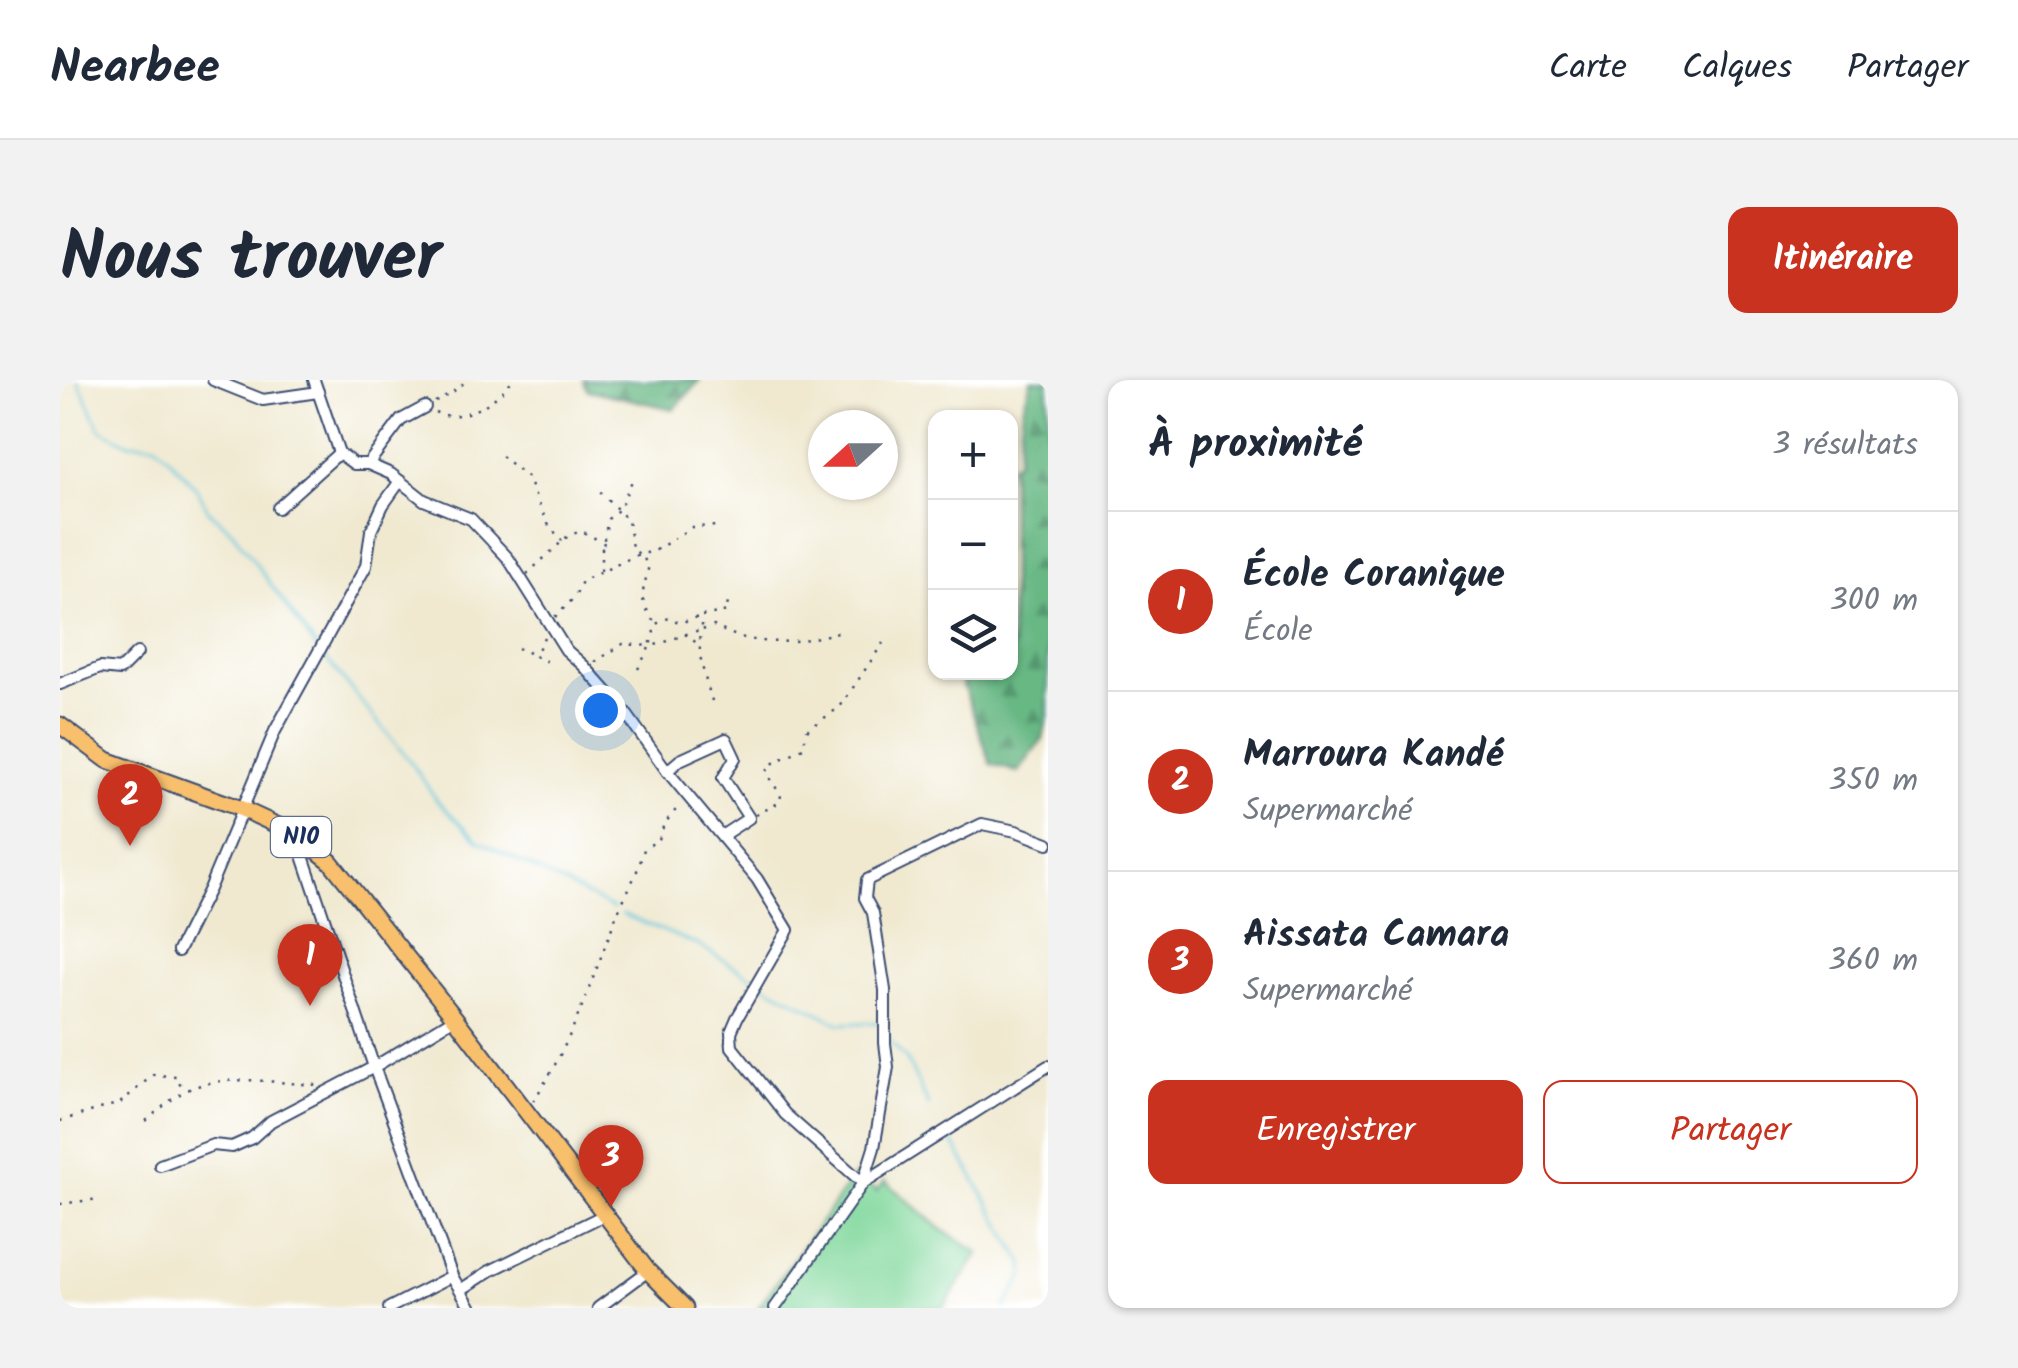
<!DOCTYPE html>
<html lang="fr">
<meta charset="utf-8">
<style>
body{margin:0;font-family:Kalam,sans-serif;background:#f2f2f3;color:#1f2937}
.controls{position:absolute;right:30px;top:30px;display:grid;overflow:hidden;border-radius:20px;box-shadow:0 2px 8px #0004}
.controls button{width:90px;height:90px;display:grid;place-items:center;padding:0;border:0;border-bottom:2px solid #e0e1e3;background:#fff;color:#1f2937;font:50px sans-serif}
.compass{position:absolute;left:748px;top:30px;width:90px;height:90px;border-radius:50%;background:#fff;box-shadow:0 2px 8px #0004;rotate:249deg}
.you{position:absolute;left:540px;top:330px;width:35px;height:35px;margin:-25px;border:8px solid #fff;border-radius:50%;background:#1a73e8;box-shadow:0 0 0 15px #1a73e833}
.badge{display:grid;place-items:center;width:65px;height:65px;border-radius:50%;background:#c8321e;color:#fff;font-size:32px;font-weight:700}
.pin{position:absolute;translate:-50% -82px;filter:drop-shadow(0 2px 5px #0008)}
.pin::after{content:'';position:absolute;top:52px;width:35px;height:30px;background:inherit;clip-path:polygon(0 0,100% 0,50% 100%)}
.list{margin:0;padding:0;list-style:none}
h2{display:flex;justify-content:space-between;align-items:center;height:130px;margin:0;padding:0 40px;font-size:42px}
h2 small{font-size:32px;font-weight:400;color:#747a83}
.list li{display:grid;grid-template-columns:65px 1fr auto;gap:30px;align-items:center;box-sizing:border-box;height:180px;padding:0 40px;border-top:2px solid #e0e1e3}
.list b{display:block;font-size:38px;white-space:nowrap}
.list p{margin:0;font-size:32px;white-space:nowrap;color:#747a83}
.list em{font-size:32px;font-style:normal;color:#747a83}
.actions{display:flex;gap:20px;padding:30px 40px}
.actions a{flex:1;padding:22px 0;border:2px solid #c8321e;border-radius:20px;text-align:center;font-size:35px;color:#c8321e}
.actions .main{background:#c8321e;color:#fff}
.icon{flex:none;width:55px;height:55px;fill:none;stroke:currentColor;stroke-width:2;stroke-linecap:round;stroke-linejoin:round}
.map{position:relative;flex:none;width:988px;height:928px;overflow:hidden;border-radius:20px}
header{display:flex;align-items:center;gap:60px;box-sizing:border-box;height:140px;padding:0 50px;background:#fff;border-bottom:2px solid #e0e1e3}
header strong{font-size:48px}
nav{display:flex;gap:55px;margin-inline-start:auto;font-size:35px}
.intro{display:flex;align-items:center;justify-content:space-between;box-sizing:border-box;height:240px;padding:0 60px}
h1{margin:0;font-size:70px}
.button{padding:25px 45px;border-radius:20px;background:#c8321e;color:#fff;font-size:35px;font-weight:700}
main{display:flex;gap:60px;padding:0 60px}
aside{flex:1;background:#fff;border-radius:20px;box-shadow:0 2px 8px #0004}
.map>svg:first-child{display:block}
</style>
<header>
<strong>Nearbee</strong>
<nav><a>Carte</a><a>Calques</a><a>Partager</a></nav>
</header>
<div class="intro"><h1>Nous trouver</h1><a class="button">Itinéraire</a></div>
<main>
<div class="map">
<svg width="988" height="928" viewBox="0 0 988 928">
<defs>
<pattern id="forest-firs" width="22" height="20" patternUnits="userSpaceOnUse" patternTransform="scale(2.5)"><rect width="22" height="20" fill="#68b884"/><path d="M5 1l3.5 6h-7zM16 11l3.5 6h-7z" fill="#55966f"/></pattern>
</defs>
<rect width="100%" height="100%" fill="#fff"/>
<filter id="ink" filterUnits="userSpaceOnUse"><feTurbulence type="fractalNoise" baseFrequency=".01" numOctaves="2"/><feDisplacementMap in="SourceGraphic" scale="20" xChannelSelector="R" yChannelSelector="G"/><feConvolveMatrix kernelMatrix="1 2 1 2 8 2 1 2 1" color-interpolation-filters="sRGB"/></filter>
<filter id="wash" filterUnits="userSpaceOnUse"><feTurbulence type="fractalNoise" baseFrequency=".0048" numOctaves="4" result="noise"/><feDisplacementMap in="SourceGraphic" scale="40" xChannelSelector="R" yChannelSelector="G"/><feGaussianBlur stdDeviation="2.25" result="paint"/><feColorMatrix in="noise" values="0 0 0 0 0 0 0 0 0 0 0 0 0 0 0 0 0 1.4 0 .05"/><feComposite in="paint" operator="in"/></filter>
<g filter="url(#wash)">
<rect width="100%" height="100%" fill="#f0e9d0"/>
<!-- forest -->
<g fill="url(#forest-firs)" stroke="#427471" stroke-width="2.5">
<polygon points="523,0 640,0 614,29 528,10"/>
<polygon points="971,0 988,0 988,334 983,359 958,392 931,384 899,293 951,292 951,85 957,80 963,28"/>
</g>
<!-- pitch -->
<polygon fill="#81d89c" stroke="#4e847d" stroke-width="2.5" points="796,794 817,811 825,801 881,849 919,873 883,928 698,928"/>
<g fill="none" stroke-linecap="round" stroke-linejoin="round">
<!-- stream -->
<g stroke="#5dc3da" stroke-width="2.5">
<polyline points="18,0 40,49 67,63 96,64 138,110 148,130 172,151 256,267"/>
<polyline points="263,275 353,385 378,422 419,461 554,529"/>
<polyline points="562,534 638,565 692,597"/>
<polyline points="705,605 780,644 820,642"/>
<polyline points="828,659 847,680 869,726"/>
<polyline points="887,752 963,883 965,894 945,928"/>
</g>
</g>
</g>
<g filter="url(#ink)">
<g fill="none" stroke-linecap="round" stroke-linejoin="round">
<defs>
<g id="street">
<polyline points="153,0 203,20 258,12"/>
<polyline points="254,0 279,73 294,84 308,84 331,94 364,120 411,139 448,178 506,270 524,286 565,332 607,391 697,499 728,550 677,638 671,652 672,667 725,734 803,803 814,768 828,687 825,663 825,610 813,533 805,518 807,500 922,444 956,451 988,463"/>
<polyline points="308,84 341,40 365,27"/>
<polyline points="218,128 279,73"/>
<polyline points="0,304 40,288 60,290 77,273"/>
<polyline points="607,391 620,380 666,359 675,378 663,398 689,438 663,455"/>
<polyline points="236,455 314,687 392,896 411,928"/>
<polyline points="118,571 149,509 215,351 306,186 311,151 323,125 340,101"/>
<polyline points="100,785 153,765 172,767 192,758 211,741 314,687 395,638"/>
<polyline points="402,909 430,891 546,834"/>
<polyline points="329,928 392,896"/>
<polyline points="538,928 588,891"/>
<polyline points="715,928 803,803 988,686"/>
</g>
<polyline id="primary" points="0,345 47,380 182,429 236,454 270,481 395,638 588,891 625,928"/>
</defs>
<!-- street casing -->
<use href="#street" stroke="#3b4b6f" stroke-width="14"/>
<!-- primary casing -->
<use href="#primary" stroke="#3b4b6f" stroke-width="19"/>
<!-- path -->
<g stroke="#3b4b6f" stroke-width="2.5" stroke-dasharray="2.5 8" stroke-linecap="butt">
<polyline points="375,22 399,8 406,0"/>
<path d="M 375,32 C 401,44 437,22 452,0"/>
<polyline points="441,76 466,96 488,144 502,161"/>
<path d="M 540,112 L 568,140 L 572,168 C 596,188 587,186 583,212 C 581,224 590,235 596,244"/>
<polyline points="541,191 541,174 548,139 559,129 573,99"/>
<polyline points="467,194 509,155 522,151 545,164"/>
<polyline points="495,237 515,217 522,201 579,174 593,172 632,147 661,146"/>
<polyline points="625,254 638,264"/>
<polyline points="484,257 475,276 488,282"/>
<polyline points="457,268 474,275"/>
<polyline points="535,282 563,264 590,266 596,244 611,237 619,243 642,236"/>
<path d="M 578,289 L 590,266 C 608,263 623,253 642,250 L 642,236 L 668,231 L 667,216"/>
<path d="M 652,321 C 646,299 635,273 642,250 L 654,246 C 693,268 737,264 778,252"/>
<polyline points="696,435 720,422 721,415 706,393 708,386 743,368 747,350 780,327 823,263"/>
<path d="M 473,721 C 510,667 531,603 554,542 C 564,515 577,498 584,469 L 599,459 L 604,444 L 620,425"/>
<polyline points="0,741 60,723 93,695 117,696 123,711"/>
<path d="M 86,741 C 96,732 107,723 118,715 C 157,690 218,704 260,705"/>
<polyline points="0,824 39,819"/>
</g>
<!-- street -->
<use href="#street" stroke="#fff" stroke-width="10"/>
<!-- primary -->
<use href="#primary" stroke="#f8bf6c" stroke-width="15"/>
</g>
</g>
<g text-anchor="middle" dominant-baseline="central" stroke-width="9" stroke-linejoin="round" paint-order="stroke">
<!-- shield labels -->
<rect fill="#fff" stroke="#5f6d8e" stroke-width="2.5" x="211" y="437" width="60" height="40" rx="8"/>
<g font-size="25" font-weight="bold" fill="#1b2f5e">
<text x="241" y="457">N10</text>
</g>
</g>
</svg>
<div class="controls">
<button>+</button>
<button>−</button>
<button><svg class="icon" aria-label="layers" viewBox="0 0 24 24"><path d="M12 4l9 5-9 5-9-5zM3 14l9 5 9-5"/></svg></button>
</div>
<svg class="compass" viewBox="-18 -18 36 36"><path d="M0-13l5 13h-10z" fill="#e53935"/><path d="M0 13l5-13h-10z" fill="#747a83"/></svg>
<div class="you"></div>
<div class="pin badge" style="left:250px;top:626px">1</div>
<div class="pin badge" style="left:70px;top:466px">2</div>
<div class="pin badge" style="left:551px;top:827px">3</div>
</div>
<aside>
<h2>À proximité<small>3 résultats</small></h2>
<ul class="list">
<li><span class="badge">1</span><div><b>École Coranique</b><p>École</p></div><em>300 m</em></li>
<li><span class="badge">2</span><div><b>Marroura Kandé</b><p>Supermarché</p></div><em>350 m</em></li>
<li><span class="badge">3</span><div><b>Aissata Camara</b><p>Supermarché</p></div><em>360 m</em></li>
</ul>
<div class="actions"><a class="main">Enregistrer</a><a>Partager</a></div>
</aside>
</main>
